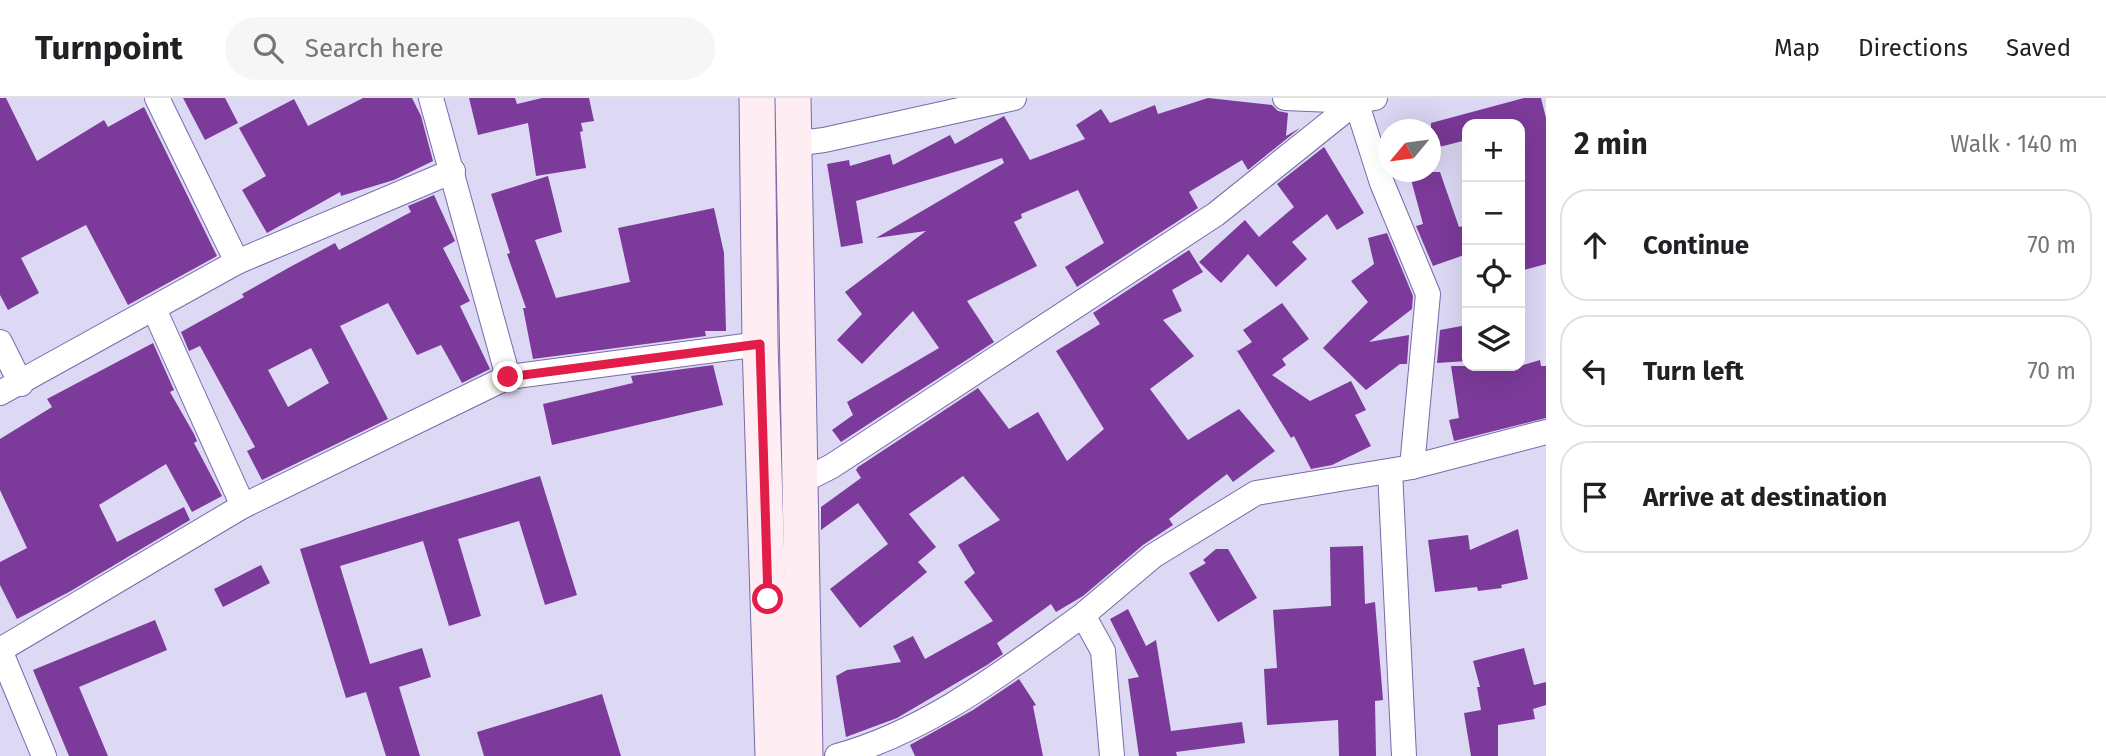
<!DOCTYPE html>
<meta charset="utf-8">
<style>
body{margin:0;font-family:"Fira Sans",sans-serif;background:#f6f6f6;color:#202124}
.controls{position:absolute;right:21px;top:21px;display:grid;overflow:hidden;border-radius:14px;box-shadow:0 7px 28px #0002}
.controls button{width:63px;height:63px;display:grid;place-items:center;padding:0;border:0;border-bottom:2px solid #e0e0e0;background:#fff;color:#202124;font:35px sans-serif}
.compass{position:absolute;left:1378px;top:21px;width:63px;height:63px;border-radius:50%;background:#fff;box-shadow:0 7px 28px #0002;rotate:241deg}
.stop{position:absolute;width:21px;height:21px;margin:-16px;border:5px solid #e11d48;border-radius:50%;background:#fff}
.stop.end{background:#e11d48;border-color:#fff;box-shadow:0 2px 7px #0008}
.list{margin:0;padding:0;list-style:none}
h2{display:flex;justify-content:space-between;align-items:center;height:91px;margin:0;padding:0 28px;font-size:30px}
h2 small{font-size:23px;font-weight:400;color:#757577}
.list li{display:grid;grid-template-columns:46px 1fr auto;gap:21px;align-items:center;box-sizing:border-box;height:112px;margin:0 14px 14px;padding:0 14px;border:2px solid #e0e0e0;border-radius:28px}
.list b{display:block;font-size:26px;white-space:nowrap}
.list em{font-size:23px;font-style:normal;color:#757577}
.icon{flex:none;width:38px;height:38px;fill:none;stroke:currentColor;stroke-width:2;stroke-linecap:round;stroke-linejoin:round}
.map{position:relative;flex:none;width:1546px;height:658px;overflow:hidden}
header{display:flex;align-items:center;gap:42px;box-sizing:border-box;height:98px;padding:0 35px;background:#fff;border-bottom:2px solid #e0e0e0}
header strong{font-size:33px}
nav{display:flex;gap:38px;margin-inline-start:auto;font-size:24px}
.search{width:490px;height:63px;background:#f6f6f6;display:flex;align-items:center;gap:18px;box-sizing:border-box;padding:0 24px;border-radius:38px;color:#757577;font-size:26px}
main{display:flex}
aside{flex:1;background:#fff}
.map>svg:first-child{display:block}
</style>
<header>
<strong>Turnpoint</strong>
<div class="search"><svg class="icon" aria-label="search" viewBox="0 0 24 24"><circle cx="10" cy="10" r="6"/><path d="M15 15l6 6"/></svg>Search here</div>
<nav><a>Map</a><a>Directions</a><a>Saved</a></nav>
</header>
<main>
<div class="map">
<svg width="1546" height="658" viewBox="0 0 1546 658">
<rect width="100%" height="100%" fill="#ddd8f4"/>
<!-- building -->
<g fill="#7c3a9a" fill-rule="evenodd">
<polygon points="0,0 6,0 37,63 104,22 108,29 144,9 217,158 128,207 86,127 21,160 39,195 8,212 0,197"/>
<polygon points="183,0 225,0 238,25 205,42"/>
<polygon points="363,0 412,0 421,18 433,63 394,82 341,98 340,94 267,135 242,92 266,78 239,30 294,1 308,28"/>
<polygon points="469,0 515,0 517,6 542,0 589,0 594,23 581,25 583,33 580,34 586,70 536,78 528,25 478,37"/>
<polygon points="1208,0 1272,7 1278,13 1288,15 1286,38 1300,30 1248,72 1242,62 1189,94 1198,110 1077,189 1065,169 1104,145 1078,92 1021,116 1022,120 1014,124 1037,168 967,203 994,244 841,344 832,332 853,317 847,304 939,250 913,213 862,266 837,242 862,216 845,194 926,133 876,140 1004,65 1002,60 856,103 863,145 841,149 827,66 849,62 850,68 890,56 893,67 950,37 955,46 1004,18 1030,62 1085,41 1076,27 1101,11 1110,25 1155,7 1158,16"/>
<polygon points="1524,0 1541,0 1546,20 1546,166 1520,173 1520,26 1467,26 1467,42 1431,51 1431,25"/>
<polygon points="1324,49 1364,115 1337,132 1327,116 1292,144 1307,161 1276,189 1248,156 1221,185 1199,164 1245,122 1259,139 1294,109 1277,86"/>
<polygon points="1409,74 1440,74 1459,129 1467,127 1467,156 1433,168 1416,128 1423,126"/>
<polygon points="548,78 562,134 535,142 556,200 630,184 618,130 714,110 724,155 726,233 705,233 706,238 533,261 523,210 526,210 507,156 510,155 491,96"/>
<path d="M 434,97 L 455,143 L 443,150 L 470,203 L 460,208 L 490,271 L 462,285 L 441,247 L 417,257 L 388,205 L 340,228 L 388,321 L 262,382 L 247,353 L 255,349 L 200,248 L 189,253 L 181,234 L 244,199 L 242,196 L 290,169 L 335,145 L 339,152 L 411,114 L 408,108 ZM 311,250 L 329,285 L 288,309 L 268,272 Z"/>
<polygon points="1387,135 1413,198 1412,211 1369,244 1409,237 1407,266 1400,266 1366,292 1323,250 1368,204 1351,183 1374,166 1368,140"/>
<polygon points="1189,152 1203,174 1172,192 1182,213 1163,222 1194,258 1150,291 1188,342 1239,311 1275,353 1233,384 1227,376 1169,421 1173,427 1143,447 1083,498 1056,514 1051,506 997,545 1003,556 987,567 897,620 846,639 836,578 847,572 901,564 893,548 913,538 925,561 993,523 964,484 975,475 958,447 1000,422 963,378 909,416 936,449 918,464 927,474 860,530 830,491 888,446 858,405 821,432 821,409 861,380 856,372 858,369 978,290 1009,331 1038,314 1067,363 1104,331 1056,253 1100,226 1093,215"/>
<polygon points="1282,205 1309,241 1282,261 1286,267 1272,277 1310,303 1351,283 1366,312 1355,317 1371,348 1332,367 1311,371 1294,338 1291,340 1236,251 1238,253 1252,244 1243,232"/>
<polygon points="1467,227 1467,263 1437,265 1440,232"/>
<polygon points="153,245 174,292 170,294 194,336 197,343 194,345 222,398 192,414 166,366 99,407 117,444 184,409 190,422 69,494 17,521 0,487 0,464 27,450 0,392 0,341 52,309 47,301"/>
<polygon points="1540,262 1541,268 1546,268 1546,320 1454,343 1449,322 1459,320 1451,268 1520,268"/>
<polygon points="713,267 723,307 552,347 543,306 633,285 631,278"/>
<polygon points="540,378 577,497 545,507 519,423 458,441 481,518 449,528 423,443 340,468 370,566 422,550 431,579 399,589 420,658 386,658 366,594 346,600 300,451"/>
<polygon points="1518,431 1528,481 1501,487 1502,490 1478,493 1477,489 1435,494 1428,442 1468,437 1470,452"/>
<polygon points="1363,448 1365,506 1375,504 1383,602 1375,603 1376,658 1339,658 1338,622 1267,627 1264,571 1277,570 1273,512 1331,508 1330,449"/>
<polygon points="1216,451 1228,451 1257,500 1218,524 1189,475 1206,465 1203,462"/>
<polygon points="261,467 270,485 223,509 214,491"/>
<polygon points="1128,511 1146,548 1156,542 1171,633 1242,624 1245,645 1176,654 1177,658 1139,658 1128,581 1139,579 1110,521"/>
<polygon points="155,522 167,552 79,589 108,658 69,658 33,572"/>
<polygon points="1524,550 1534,587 1546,584 1546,607 1533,611 1535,621 1498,627 1498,658 1471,658 1464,615 1481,612 1477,589 1480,589 1473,563"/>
<polygon points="1019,581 1036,607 1033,608 1043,658 915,658 910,647 973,612"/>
<polygon points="602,596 621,658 484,658 477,634"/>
</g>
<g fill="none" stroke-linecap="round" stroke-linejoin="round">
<defs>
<g id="street">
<polyline points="157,0 237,164"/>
<polyline points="431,0 508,279"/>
<polyline points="1285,0 1357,3 1375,0"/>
<polyline points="1355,0 1382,85 1428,196 1412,369"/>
<polyline points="793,46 824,42 1014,0"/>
<polyline points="154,211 243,408"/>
<polyline points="0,244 21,286"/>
<polyline points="0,295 237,164 453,73"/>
<polyline points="1390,373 1404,658"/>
<polyline points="799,385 832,368 1216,116 1357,3"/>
<polyline points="0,552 243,408 508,279 760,246"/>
<polyline points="0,552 44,658"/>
<path d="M 837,658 C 929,633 1006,572 1083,517"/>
<polyline points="1112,658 1103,553 1083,517 1153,458 1256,395 1412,369 1546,334"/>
</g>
<g id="secondary">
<polyline points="757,0 760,246 773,658"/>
<polyline points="793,0 805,658"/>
</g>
</defs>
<!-- street casing -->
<use href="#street" stroke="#796aa9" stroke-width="26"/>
<!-- secondary casing -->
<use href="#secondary" stroke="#796aa9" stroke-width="37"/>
<!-- street -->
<use href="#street" stroke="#fff" stroke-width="24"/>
<!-- secondary -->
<use href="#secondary" stroke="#feeef4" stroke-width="35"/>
</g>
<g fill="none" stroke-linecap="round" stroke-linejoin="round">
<!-- route -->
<polyline stroke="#e11d48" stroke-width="9" points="508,279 760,246 768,501"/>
</g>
</svg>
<div class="controls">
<button>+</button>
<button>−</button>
<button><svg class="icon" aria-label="locate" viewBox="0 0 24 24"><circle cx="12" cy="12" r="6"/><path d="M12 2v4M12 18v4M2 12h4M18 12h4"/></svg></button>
<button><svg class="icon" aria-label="layers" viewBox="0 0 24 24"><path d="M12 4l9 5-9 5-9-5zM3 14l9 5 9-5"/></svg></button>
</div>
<svg class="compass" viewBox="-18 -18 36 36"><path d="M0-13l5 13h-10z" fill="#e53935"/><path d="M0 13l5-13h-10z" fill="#757577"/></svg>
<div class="stop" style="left:768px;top:501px"></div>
<div class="stop end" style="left:508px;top:279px"></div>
</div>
<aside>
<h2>2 min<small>Walk · 140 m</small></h2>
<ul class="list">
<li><svg class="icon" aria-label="ahead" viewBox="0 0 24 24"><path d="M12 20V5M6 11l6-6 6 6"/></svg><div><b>Continue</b></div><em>70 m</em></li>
<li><svg class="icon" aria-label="left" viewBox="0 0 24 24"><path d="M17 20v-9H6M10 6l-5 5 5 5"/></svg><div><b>Turn left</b></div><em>70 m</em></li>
<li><svg class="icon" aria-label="arrive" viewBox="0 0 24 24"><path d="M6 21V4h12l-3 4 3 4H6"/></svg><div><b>Arrive at destination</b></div></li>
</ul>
</aside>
</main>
